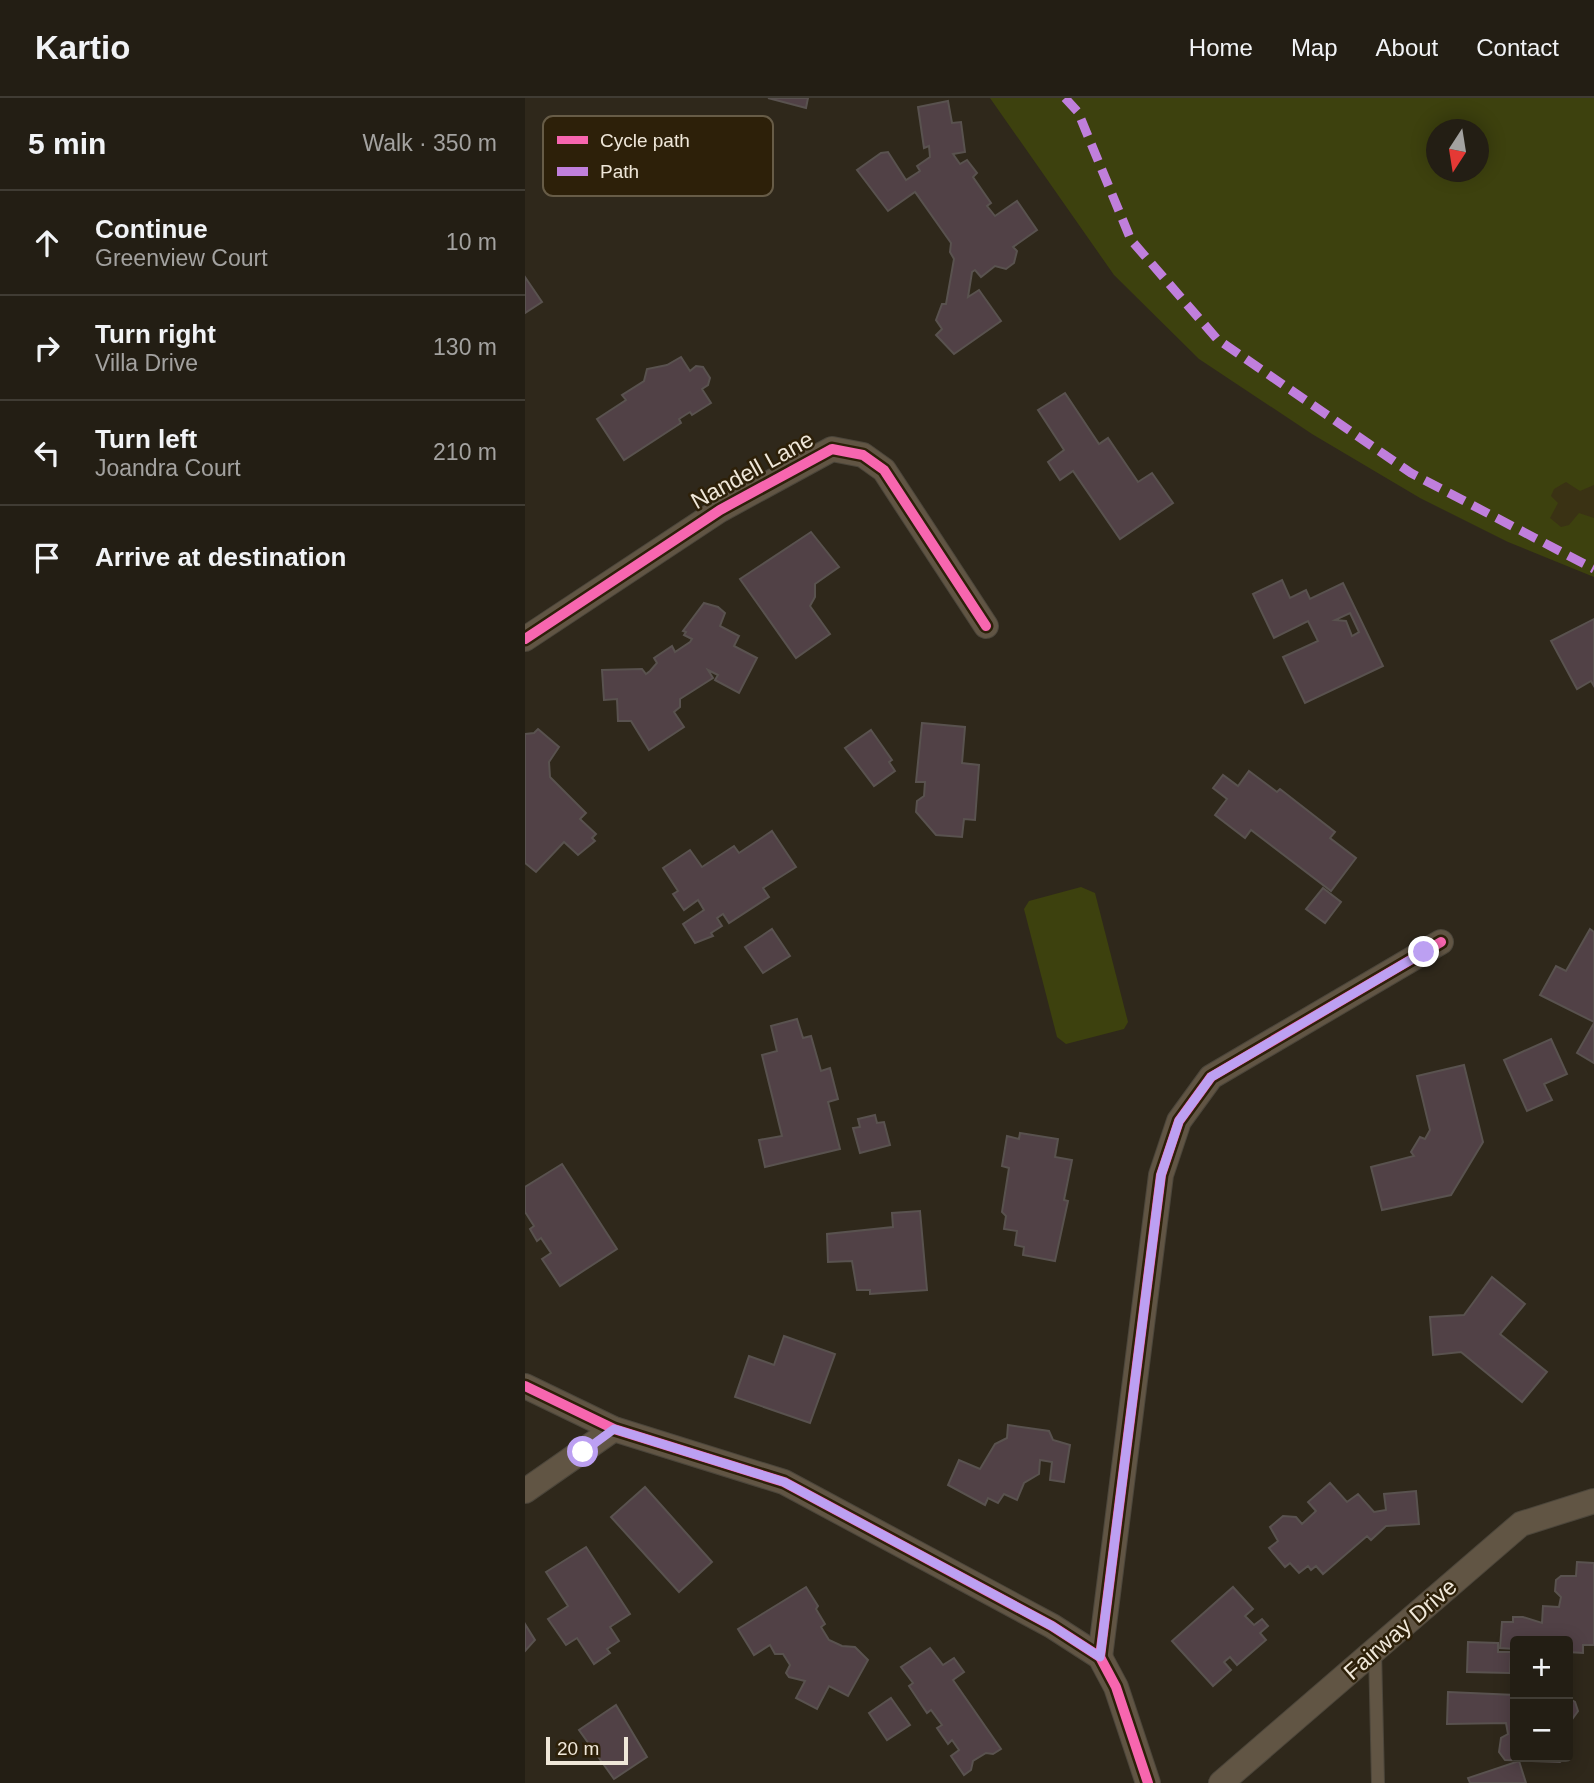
<!DOCTYPE html>
<meta charset="utf-8">
<style>
body{margin:0;font-family:Helvetica,sans-serif;background:#2b271d;color:#f1f3f6}
.controls{position:absolute;right:21px;bottom:21px;display:grid;overflow:hidden;border-radius:7px;box-shadow:0 4px 18px #0003}
.controls button{width:63px;height:63px;display:grid;place-items:center;padding:0;border:0;border-bottom:2px solid #403c34;background:#231e14;color:#f1f3f6;font:35px sans-serif}
.compass{position:absolute;left:901px;top:21px;width:63px;height:63px;border-radius:50%;background:#231e14;box-shadow:0 4px 18px #0003;rotate:192deg}
.scale{position:absolute;left:21px;bottom:18px;width:82px;box-sizing:border-box;padding-left:7px;border:4px solid #efe7d9;border-top:0;font-size:19px;line-height:24px;white-space:nowrap;color:#efe7d9;-webkit-text-stroke:5px #2d2009;paint-order:stroke}
.stop{position:absolute;width:21px;height:21px;margin:-16px;border:5px solid #bca0f2;border-radius:50%;background:#fff}
.stop.end{background:#bca0f2;border-color:#fff;box-shadow:0 2px 7px #0008}
.list{margin:0;padding:0;list-style:none}
h2{display:flex;justify-content:space-between;align-items:center;height:91px;margin:0;padding:0 28px;font-size:30px}
h2 small{font-size:23px;font-weight:400;color:#a3a2a0}
.list li{display:grid;grid-template-columns:46px 1fr auto;gap:21px;align-items:center;box-sizing:border-box;height:105px;padding:0 28px;border-top:2px solid #403c34}
.list b{display:block;font-size:26px;white-space:nowrap}
.list p{margin:0;font-size:23px;white-space:nowrap;color:#a3a2a0}
.list em{font-size:23px;font-style:normal;color:#a3a2a0}
.icon{flex:none;width:38px;height:38px;fill:none;stroke:currentColor;stroke-width:2;stroke-linecap:round;stroke-linejoin:round}
.map{position:relative;flex:none;width:1069px;height:1685px;overflow:hidden}
header{display:flex;align-items:center;gap:42px;box-sizing:border-box;height:98px;padding:0 35px;background:#231e14;border-bottom:2px solid #403c34}
header strong{font-size:33px}
nav{display:flex;gap:38px;margin-inline-start:auto;font-size:24px}
main{display:flex}
aside{flex:1;background:#231e14}
.map>svg:first-child{display:block}
</style>
<header>
<strong>Kartio</strong>
<nav><a>Home</a><a>Map</a><a>About</a><a>Contact</a></nav>
</header>
<main>
<aside>
<h2>5 min<small>Walk · 350 m</small></h2>
<ul class="list">
<li><svg class="icon" aria-label="ahead" viewBox="0 0 24 24"><path d="M12 20V5M6 11l6-6 6 6"/></svg><div><b>Continue</b><p>Greenview Court</p></div><em>10 m</em></li>
<li><svg class="icon" aria-label="right" viewBox="0 0 24 24"><path d="M7 20v-9h11M14 6l5 5-5 5"/></svg><div><b>Turn right</b><p>Villa Drive</p></div><em>130 m</em></li>
<li><svg class="icon" aria-label="left" viewBox="0 0 24 24"><path d="M17 20v-9H6M10 6l-5 5 5 5"/></svg><div><b>Turn left</b><p>Joandra Court</p></div><em>210 m</em></li>
<li><svg class="icon" aria-label="arrive" viewBox="0 0 24 24"><path d="M6 21V4h12l-3 4 3 4H6"/></svg><div><b>Arrive at destination</b></div></li>
</ul>
</aside>
<div class="map">
<svg width="1069" height="1685" viewBox="0 0 1069 1685">
<rect width="100%" height="100%" fill="#2f281b"/>
<!-- green -->
<g fill="#3d410e" fill-rule="evenodd">
<path d="M 465,0 L 1069,0 L 1069,479 L 983,444 L 895,400 L 787,336 L 674,261 L 589,177 ZM 912,32 L 954,32 L 954,74 L 912,74 Z"/>
<polygon points="556,789 570,795 603,924 599,931 541,946 532,939 499,811 504,803"/>
</g>
<!-- sand -->
<polygon fill="#3a3214" points="1041,384 1055,393 1069,387 1069,420 1054,415 1044,427 1036,429 1025,420 1033,405 1026,398 1029,391"/>
<!-- building -->
<g fill="#514146" stroke="#59524f" stroke-width="2" fill-rule="evenodd">
<polygon points="243,0 283,0 281,10"/>
<polygon points="423,3 427,25 436,24 440,54 428,56 435,66 442,62 452,75 448,79 466,105 462,108 470,118 492,103 512,132 488,149 492,153 489,165 481,171 470,168 456,179 450,172 447,174 443,199 454,192 476,223 429,256 411,237 417,231 411,222 417,206 421,206 429,161 425,154 426,145 390,94 363,113 332,72 356,55 363,54 381,82 395,73 392,68 405,59 404,48 399,50 393,9"/>
<polygon points="0,179 17,204 0,215"/>
<polygon points="156,259 165,273 171,268 178,269 185,280 183,287 177,291 186,305 167,317 165,314 154,321 156,325 99,362 72,321 101,302 97,297 119,283 122,271 142,267"/>
<polygon points="540,295 574,346 583,340 613,384 627,375 648,405 595,441 548,373 535,382 523,364 539,352 513,312"/>
<polygon points="286,434 314,469 290,486 290,499 285,508 305,536 271,560 215,481"/>
<path d="M 757,482 L 765,500 L 781,492 L 785,501 L 818,485 L 858,568 L 780,605 L 758,559 L 793,543 L 783,523 L 749,540 L 728,496 ZM 825,515 L 834,534 L 827,538 L 821,523 L 810,522 Z"/>
<polygon points="179,505 193,509 200,515 195,528 214,538 209,548 232,560 214,595 190,582 193,577 183,572 188,580 155,601 155,609 149,614 159,629 124,652 106,623 93,623 92,601 79,602 77,572 117,571 121,576 125,573 132,565 129,560 147,548 150,554 165,544 167,541 159,537 161,534 158,533"/>
<polygon points="1069,521 1069,588 1066,583 1052,591 1026,543"/>
<polygon points="397,625 440,629 437,665 454,667 450,722 439,721 437,739 411,737 391,714 392,703 399,698 400,684 391,684"/>
<polygon points="13,631 34,649 24,664 25,679 61,715 55,721 71,736 67,740 70,743 53,757 39,744 11,774 0,765 0,636 9,635"/>
<polygon points="346,632 367,662 364,664 370,673 349,688 320,650"/>
<polygon points="724,673 752,694 755,691 810,734 805,740 831,760 806,793 726,732 720,740 690,717 702,701 688,690 698,677 713,688"/>
<polygon points="247,733 271,769 238,790 244,799 204,825 198,816 192,820 197,828 186,835 188,838 170,845 158,826 179,812 173,802 159,812 148,796 153,793 138,770 165,752 177,769 209,748 214,755"/>
<polygon points="798,790 816,804 800,825 781,811"/>
<polygon points="247,831 265,858 238,875 220,849"/>
<polygon points="1065,831 1069,834 1069,924 1015,897 1031,868 1041,873"/>
<polygon points="272,921 278,940 286,938 296,973 305,970 313,1001 303,1004 315,1051 240,1069 234,1042 257,1038 237,957 252,953 246,928"/>
<polygon points="1069,925 1069,965 1052,955"/>
<polygon points="1026,941 1042,976 1019,986 1027,1002 1002,1013 979,962"/>
<polygon points="939,967 958,1044 926,1097 857,1112 846,1069 889,1058 886,1054 895,1039 900,1041 905,1032 892,978"/>
<polygon points="350,1017 352,1025 359,1024 365,1047 335,1055 328,1030 335,1029 333,1021"/>
<polygon points="495,1035 533,1041 530,1059 547,1062 539,1102 543,1103 530,1163 498,1157 499,1149 490,1147 492,1133 479,1131 481,1118 477,1114 484,1070 477,1068 482,1038 494,1041"/>
<polygon points="37,1066 92,1151 35,1188 17,1161 26,1155 16,1140 12,1143 5,1131 9,1128 0,1114 0,1089"/>
<polygon points="395,1113 402,1192 345,1196 345,1192 332,1192 327,1163 303,1164 302,1136 368,1129 367,1115"/>
<polygon points="967,1179 1000,1206 975,1236 1022,1274 997,1304 936,1254 908,1257 905,1219 939,1217"/>
<polygon points="259,1238 310,1256 285,1325 210,1299 224,1258 249,1267"/>
<polygon points="483,1327 524,1333 528,1342 545,1347 539,1384 525,1382 527,1364 515,1362 514,1376 499,1385 492,1402 479,1396 473,1405 463,1400 460,1407 423,1387 434,1362 455,1371 470,1346 482,1340"/>
<polygon points="805,1385 822,1404 833,1396 849,1414 861,1412 859,1396 891,1393 894,1426 861,1428 846,1442 842,1438 798,1476 791,1468 786,1472 783,1468 774,1475 765,1465 760,1469 744,1450 753,1443 745,1429 758,1418 771,1419 777,1426 791,1413 783,1404"/>
<polygon points="120,1389 187,1464 154,1494 86,1419"/>
<polygon points="61,1449 105,1516 85,1529 94,1543 82,1551 85,1555 69,1566 52,1540 41,1547 23,1521 43,1508 21,1474"/>
<polygon points="1052,1464 1069,1465 1069,1547 1058,1547 1058,1555 1043,1554 1043,1543 990,1543 990,1551 975,1550 977,1524 988,1524 988,1519 998,1519 1017,1525 1018,1508 1034,1509 1036,1499 1030,1493 1031,1482 1036,1478 1051,1478"/>
<polygon points="281,1489 293,1508 291,1511 300,1526 296,1529 304,1542 317,1548 330,1549 343,1562 323,1598 304,1588 292,1611 271,1600 280,1583 264,1579 261,1575 265,1567 258,1556 250,1556 245,1547 229,1557 213,1531"/>
<polygon points="708,1489 728,1511 720,1518 729,1527 737,1521 743,1528 735,1535 741,1542 712,1567 705,1559 699,1564 706,1572 688,1588 647,1543"/>
<polygon points="0,1526 10,1542 0,1553"/>
<polygon points="943,1544 973,1545 973,1554 986,1554 985,1575 942,1574"/>
<polygon points="405,1550 418,1567 429,1560 439,1574 428,1582 476,1651 468,1656 461,1655 448,1663 446,1672 439,1677 426,1658 434,1652 427,1642 423,1646 412,1630 417,1627 406,1612 402,1615 384,1588 388,1585 376,1569"/>
<polygon points="923,1594 990,1597 990,1659 1041,1659 1035,1664 980,1662 974,1654 976,1640 983,1636 981,1625 922,1626"/>
<polygon points="366,1600 385,1627 362,1642 344,1615"/>
<polygon points="1043,1600 1050,1604 1053,1613 1043,1627"/>
<polygon points="91,1607 122,1659 89,1681 54,1632"/>
<polygon points="994,1663 1001,1685 945,1685 943,1680"/>
</g>
<g fill="none" stroke-linecap="round" stroke-linejoin="round">
<defs>
<polyline id="service" points="850,1552 853,1685"/>
<g id="minor">
<polyline points="0,541 195,412 307,351 338,357 359,372 461,528"/>
<polyline points="0,1288 89,1331 259,1384 527,1528 575,1559 591,1589 623,1685"/>
<polyline points="0,1393 89,1331"/>
<polyline points="575,1559 636,1077 654,1023 686,979 916,844"/>
<polyline points="696,1685 996,1426 1069,1403"/>
</g>
</defs>
<!-- service casing -->
<use href="#service" stroke="#4c463b" stroke-width="14"/>
<!-- minor casing -->
<use href="#minor" stroke="#4c463b" stroke-width="26"/>
<!-- service -->
<use href="#service" stroke="#615544" stroke-width="12"/>
<!-- minor -->
<use href="#minor" stroke="#615544" stroke-width="24"/>
<!-- quiet -->
<polyline stroke="#c07fdc" stroke-width="9" stroke-dasharray="18 9" stroke-linecap="butt" points="540,0 553,14 606,142 692,241 886,375 1069,471"/>
<defs>
<g id="cycleway">
<polyline points="0,541 195,412 307,351 338,357 359,372 461,528"/>
<polyline points="0,1288 89,1331 259,1384 527,1528 575,1559 591,1589 623,1685"/>
<polyline points="575,1559 636,1077 654,1023 686,979 916,844"/>
</g>
</defs>
<!-- cycleway casing -->
<use href="#cycleway" stroke="#2d2009" stroke-width="15"/>
<!-- cycleway -->
<use href="#cycleway" stroke="#f766af" stroke-width="10"/>
</g>
<g fill="none" stroke-linecap="round" stroke-linejoin="round">
<!-- route -->
<polyline stroke="#bca0f2" stroke-width="9" points="58,1354 89,1331 259,1384 527,1528 575,1559 636,1077 654,1023 686,979 899,854"/>
</g>
<g text-anchor="middle" dominant-baseline="central" stroke-width="5" stroke-linejoin="round" paint-order="stroke">
<!-- street labels -->
<g font-size="23" fill="#efe7d9" stroke="#2d2009">
<text transform="translate(227 372) rotate(-29)">Nandell Lane</text>
<text transform="translate(875 1531) rotate(-41)">Fairway Drive</text>
</g>
</g>
<!-- legend -->
<rect x="18" y="18" width="230" height="80" rx="10" fill="#2d2009" stroke="#675c47" stroke-width="2"/>
<rect x="32" y="38" width="31" height="8" fill="#f766af"/>
<rect x="32" y="69" width="31" height="9" fill="#c07fdc"/>
<g font-size="19" fill="#efe7d9">
<text x="75" y="49">Cycle path</text>
<text x="75" y="80">Path</text>
</g>
</svg>
<div class="controls">
<button>+</button>
<button>−</button>
</div>
<svg class="compass" viewBox="-18 -18 36 36"><path d="M0-13l5 13h-10z" fill="#e53935"/><path d="M0 13l5-13h-10z" fill="#a3a2a0"/></svg>
<div class="scale">20 m</div>
<div class="stop" style="left:58px;top:1354px"></div>
<div class="stop end" style="left:899px;top:854px"></div>
</div>
</main>
